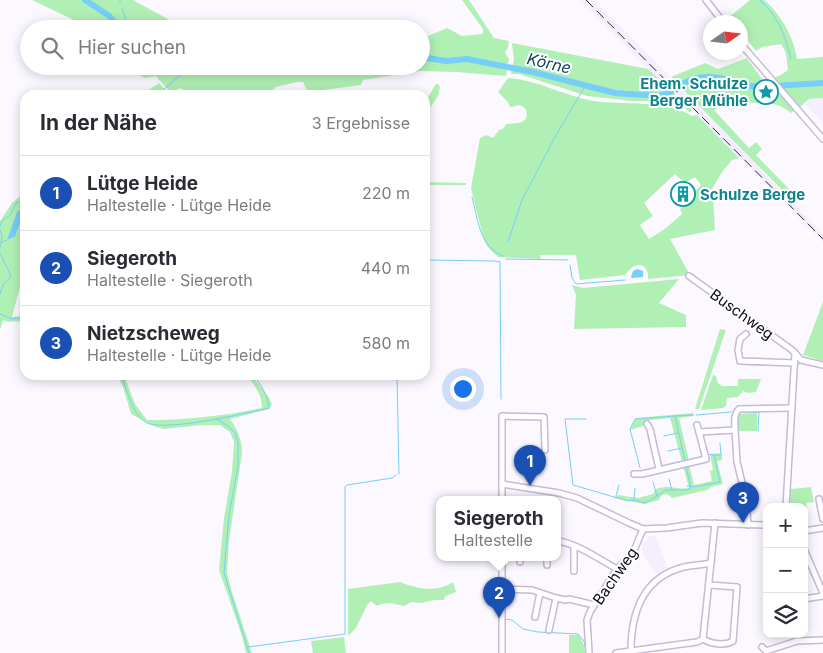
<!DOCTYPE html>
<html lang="de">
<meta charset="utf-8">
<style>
body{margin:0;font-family:Inter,sans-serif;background:#f2f2f3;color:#2b2b33}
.controls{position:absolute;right:15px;bottom:15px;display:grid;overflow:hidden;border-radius:10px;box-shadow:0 2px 12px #0003}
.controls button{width:45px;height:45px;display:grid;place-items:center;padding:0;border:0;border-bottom:1px solid #e1e1e2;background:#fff;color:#2b2b33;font:25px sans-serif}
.compass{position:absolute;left:703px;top:15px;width:45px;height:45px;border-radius:50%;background:#fff;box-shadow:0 2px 12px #0003;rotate:76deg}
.you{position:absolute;left:462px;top:388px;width:18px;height:18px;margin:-12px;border:4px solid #fff;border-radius:50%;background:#1a73e8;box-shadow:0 0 0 8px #1a73e833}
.badge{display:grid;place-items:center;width:32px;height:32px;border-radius:50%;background:#d93025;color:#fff;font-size:16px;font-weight:700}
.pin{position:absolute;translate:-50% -41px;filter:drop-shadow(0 1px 2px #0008)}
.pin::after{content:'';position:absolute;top:26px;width:18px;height:15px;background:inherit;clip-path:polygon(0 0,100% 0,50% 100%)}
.popup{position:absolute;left:436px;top:496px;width:125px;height:65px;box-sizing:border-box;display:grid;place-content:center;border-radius:10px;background:#fff;filter:drop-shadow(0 1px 4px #0005);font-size:16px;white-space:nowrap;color:#7c7c81}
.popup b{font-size:19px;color:#2b2b33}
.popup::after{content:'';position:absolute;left:50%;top:100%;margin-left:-10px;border:10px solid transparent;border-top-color:#fff}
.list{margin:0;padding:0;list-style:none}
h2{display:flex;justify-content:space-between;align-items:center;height:65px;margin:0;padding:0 20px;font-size:21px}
h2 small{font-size:16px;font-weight:400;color:#7c7c81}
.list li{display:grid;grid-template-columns:32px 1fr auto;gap:15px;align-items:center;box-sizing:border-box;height:75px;padding:0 20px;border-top:1px solid #e1e1e2}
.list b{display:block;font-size:19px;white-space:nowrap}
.list p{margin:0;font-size:16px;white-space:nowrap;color:#7c7c81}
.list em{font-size:16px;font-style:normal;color:#7c7c81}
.icon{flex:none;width:28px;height:28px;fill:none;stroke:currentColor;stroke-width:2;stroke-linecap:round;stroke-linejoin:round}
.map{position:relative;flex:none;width:823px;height:653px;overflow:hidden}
.search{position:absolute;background:#fff;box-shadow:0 2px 12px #0003;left:20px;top:20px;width:410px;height:55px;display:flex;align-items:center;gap:12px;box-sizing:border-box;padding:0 18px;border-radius:28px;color:#7c7c81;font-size:19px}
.panel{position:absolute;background:#fff;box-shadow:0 2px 12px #0003;left:20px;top:90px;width:410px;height:290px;border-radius:15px}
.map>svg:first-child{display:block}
</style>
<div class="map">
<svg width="823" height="653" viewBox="0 0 823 653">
<rect width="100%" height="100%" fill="#fbf8ff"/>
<!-- built -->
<g fill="#f4eeff">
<polygon points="581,0 594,0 704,110 823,234 823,242 692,110 648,69"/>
<polygon points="823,98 823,123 805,104 809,99"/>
<polygon points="650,536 656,536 668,570 657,574 644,557 642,548 642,544"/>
</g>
<!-- green -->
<g fill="#b1f0b5" fill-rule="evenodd">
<polygon points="32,0 133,0 186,29 80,29 78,22"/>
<polygon points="462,0 469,0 494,38 509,41 508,47 505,53 509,59 506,76 456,72 420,71 363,80 361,85 308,92 303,82 297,82 276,87 266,95 225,95 221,93 188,93 180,88 171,93 156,76 144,78 128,66 421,66 421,39 447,28 462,36 483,34 483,29"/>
<path d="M 750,0 L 764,0 C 781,14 794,38 797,59 L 823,57 L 823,98 L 809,99 L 800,107 L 775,77 L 781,75 L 788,70 L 786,53 L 781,44 L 762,47 L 756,51 L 741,32 L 740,22 L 732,22 L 728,18 Z"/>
<polygon points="327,21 352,29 323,29 322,22"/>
<polygon points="512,43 648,69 692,110 689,112 685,108 657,101 632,101 587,96 519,74 511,74 514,59"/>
<path d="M 747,58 L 775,97 L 781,95 L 795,110 L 791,113 C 787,110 782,106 777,105 C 763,101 726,102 714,110 L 749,148 L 756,142 L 762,149 L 756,155 L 789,189 L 785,193 L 671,77 L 705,63 L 718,69 Z"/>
<path d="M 508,78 C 538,80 564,96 594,101 C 622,105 669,100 692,116 L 697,115 L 739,158 L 732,160 L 722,172 L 708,196 L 713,197 L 715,230 L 670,239 L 690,275 L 648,279 C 649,271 644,262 635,266 C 631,267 628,272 625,275 L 580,280 L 576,255 L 540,255 L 541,259 L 498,257 L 487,246 L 483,237 L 471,188 L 480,138 L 486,135 L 493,138 L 499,130 L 504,128 L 506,124 C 518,123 530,124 526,109 L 520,105 L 510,107 L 508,102 L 498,92 ZM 675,174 L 685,183 L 695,177 L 701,185 L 689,197 L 691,202 L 680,209 L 682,214 L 666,228 L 649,239 L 640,225 L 653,216 L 644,203 Z"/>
<polygon points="159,83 167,92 165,95 141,95"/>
<polygon points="438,84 440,87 438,96 425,115 425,103 435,85"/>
<polygon points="425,182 466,183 466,185 425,185"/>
<polygon points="25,192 25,267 12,317 25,316 25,321 8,322 3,320 0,330 0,221 12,203"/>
<polygon points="679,279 659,303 686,315 686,327 574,329 576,295 572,285 583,288"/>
<polygon points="823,302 823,361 803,355"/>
<polygon points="720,329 726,330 699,409 695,409"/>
<path d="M 117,375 L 124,375 L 135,404 L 147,420 C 186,420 223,416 262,408 C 262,395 255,386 247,375 L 251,375 L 268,396 L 272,404 L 269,409 L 230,419 C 238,430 242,440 242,453 L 229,541 L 227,572 L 231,589 L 252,653 L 246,653 L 242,636 L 219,570 L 224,518 L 232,471 L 234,442 L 230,432 L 220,425 L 201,425 L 164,429 L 156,427 L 131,414 L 123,387 Z"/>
<polygon points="713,375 716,376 718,383 722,386 738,386 738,379 761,379 756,392 748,393 743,391 738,397 727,398 726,406 723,408 701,410"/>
<polygon points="693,413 694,416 679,418 689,461 682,462 670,418 644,421 643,426 630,430 636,418"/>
<polygon points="757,413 757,431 737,431 737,414"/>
<path d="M 722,453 L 722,460 L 717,461 L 723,484 L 711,487 L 707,490 L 672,498 C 668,494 666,493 661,496 L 659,500 L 644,504 L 614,498 L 618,495 L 638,498 L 653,494 L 656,489 C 671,484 675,490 689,488 L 683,466 L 689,464 L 694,485 L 712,481 L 710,471 L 713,470 L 710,454 Z"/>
<polygon points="811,487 814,502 806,503 808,516 804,516 804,507 790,507 791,489"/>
<path d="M 400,582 C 417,589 437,593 453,582 L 456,592 L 445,596 L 444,600 L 433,600 L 422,603 L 411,602 L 404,606 L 390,603 L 381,604 L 377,606 L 371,601 L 367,605 L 356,628 L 348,636 L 348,589 Z"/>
<polygon points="569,635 579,635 584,645 585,653 569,653"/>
<polygon points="344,637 346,653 313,653 311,641"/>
</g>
<!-- water -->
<g fill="#77cef8">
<polygon points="25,205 25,218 20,223 15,236 7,240 17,212"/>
<polygon points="637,269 643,271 643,277 632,278 631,277 633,271"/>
</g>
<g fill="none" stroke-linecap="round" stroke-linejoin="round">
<!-- stream -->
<g stroke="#77cef8" stroke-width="1">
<polyline points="120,0 120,2"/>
<path d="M 760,0 C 779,18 785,35 791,59"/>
<polyline points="122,9 130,29"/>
<polyline points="157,95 181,75 192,69"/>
<path d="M 472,197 C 478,219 479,247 503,256"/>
<polyline points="0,226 2,221 10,215 17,202 25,200"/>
<polyline points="0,230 2,237 0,248"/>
<polyline points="508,242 522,200 555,137 585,86"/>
<polyline points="1,243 7,240"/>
<polyline points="0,253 11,276 3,285 0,294"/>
<polyline points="506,259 568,260"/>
<polyline points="425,260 495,261 500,262 501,399"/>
<polyline points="570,265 572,278 576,284 625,280"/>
<polyline points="0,314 12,319 25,317"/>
<path d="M 121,375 C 127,389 132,414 145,422 C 161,433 247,413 269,408 C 268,396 261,384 253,375"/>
<polyline points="397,375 399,474"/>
<polyline points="739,412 759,412 758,431"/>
<polyline points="696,415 731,412"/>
<polyline points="217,419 228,426 235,433 238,443 238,466 229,515 224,573 249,653"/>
<polyline points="586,419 565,419 573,485 628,501 634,500 646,503 666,490 687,490 691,488 686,466"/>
<polyline points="664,436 678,433"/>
<polyline points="668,451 682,448"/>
<polyline points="714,455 721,455 720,443"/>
<polyline points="685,461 675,416 693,415"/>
<polyline points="640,468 630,429 635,419 675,416"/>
<polyline points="669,479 672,490"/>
<polyline points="653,482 657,496"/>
<polyline points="687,486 695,487 720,482 714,455 707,454"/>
<polyline points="616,496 619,485"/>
<polyline points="634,500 635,488"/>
<polyline points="505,619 512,620 523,629 538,632 578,634 584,641 586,651"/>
<polyline points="248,647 345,634 345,487 347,485 392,478 396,475"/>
</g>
<!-- river -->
<g stroke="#77cef8" stroke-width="6">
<polyline points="85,0 108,15 120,27 124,29"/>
<polyline points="421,57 446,61 467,59 533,72 615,93 659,96 671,92"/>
<polyline points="189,66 195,71 200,71 225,69 243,70 261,69 267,66"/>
<polyline points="317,66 325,66"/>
<path d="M 679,86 C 694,76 711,75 728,80 C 732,82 735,84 739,85 C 746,87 752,85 758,87 L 823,83"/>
</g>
<defs>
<g id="minor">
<polyline points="706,0 723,22"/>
<polyline points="740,43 823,139"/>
<polyline points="689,276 792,350 801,360 823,365"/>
<polyline points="746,334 740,339 738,350 740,361 795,363"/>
<polyline points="647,424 650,429 659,469"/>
<polyline points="697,425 699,432"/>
<polyline points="735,430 737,462 746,499 748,525"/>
<path d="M 634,474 L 642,474 L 706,459 L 699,432 L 735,430 C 735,422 733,415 739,409 L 792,408"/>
<polyline points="502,484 559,493 577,498 629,523 643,529 666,528 702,523 767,525"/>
<polyline points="502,499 502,416 544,417 545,450"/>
<polyline points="819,499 823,519"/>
<polyline points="786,507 795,353"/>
<polyline points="804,531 823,528"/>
<path d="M 558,541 C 578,544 599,559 617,569"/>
<polyline points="804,549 823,593"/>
<polyline points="502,557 502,653"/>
<polyline points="520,557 520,562"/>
<polyline points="547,565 547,557"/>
<polyline points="574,571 574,547"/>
<polyline points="502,589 532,590 556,598 566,600 569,599 594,605"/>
<polyline points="804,599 823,596"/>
<polyline points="535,617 540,593"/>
<polyline points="549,630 556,598"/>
<path d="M 703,639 C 711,644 725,646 733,641 L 737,587 L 709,585"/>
<polyline points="762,647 766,651 797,641 823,640"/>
<path d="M 631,651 C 631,613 643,577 684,567 C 693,565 702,565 711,563"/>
<polyline points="589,653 587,620 590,612 617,569 633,553 643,529"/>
<polyline points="616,653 697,642 703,639 715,523"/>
</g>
</defs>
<!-- minor casing -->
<use href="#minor" stroke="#c6b9da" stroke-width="8"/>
<!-- minor -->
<use href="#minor" stroke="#fff" stroke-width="5"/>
<!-- rail -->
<polyline stroke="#2c2732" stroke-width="1" stroke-dasharray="10 5" stroke-linecap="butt" points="586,0 823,239"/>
</g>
<!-- icons -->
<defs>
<symbol id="sight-ring" viewBox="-11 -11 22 22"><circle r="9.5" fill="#fff" stroke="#0f9aa8" stroke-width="1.5"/><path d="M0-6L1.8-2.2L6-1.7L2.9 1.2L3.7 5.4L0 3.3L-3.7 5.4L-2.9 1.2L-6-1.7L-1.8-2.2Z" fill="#0f9aa8"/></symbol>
<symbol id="building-ring" viewBox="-11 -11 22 22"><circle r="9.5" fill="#fff" stroke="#0f9aa8" stroke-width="1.5"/><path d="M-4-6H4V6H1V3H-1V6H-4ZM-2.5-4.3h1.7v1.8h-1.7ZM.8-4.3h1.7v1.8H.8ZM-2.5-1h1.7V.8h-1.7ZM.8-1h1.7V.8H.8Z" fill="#0f9aa8"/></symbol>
</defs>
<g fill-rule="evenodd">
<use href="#sight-ring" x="752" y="78" width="28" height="28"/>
<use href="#building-ring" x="669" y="180" width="28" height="28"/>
</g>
<g text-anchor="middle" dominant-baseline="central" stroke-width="4" stroke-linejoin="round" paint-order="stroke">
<!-- culture labels -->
<g font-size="15" font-weight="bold" fill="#0d838f" stroke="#fff" text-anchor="end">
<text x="748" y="83">Ehem. Schulze<tspan x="748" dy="17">Berger Mühle</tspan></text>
<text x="700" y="194" text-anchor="start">Schulze Berge</text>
</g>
<!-- street labels -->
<g font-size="15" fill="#0e0914" stroke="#fff">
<text transform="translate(742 314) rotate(36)">Buschweg</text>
<text transform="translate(615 576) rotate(-55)">Bachweg</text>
</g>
<!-- water labels -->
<g font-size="16" font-style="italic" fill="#0c3f55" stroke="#fff">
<text transform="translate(549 63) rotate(13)">Körne</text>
</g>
</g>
</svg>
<div class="controls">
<button>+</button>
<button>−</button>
<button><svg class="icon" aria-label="layers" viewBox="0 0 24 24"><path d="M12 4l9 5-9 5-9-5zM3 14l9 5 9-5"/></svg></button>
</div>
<svg class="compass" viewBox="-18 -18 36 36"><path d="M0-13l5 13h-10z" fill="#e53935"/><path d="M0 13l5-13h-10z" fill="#7c7c81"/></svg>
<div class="you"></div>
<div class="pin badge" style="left:530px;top:486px;background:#1a4fb4">1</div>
<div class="pin badge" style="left:499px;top:618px;background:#1a4fb4">2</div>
<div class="popup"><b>Siegeroth</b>Haltestelle</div>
<div class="pin badge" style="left:743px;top:523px;background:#1a4fb4">3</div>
<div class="search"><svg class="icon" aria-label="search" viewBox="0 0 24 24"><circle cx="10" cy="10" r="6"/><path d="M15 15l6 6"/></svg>Hier suchen</div>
<section class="panel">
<h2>In der Nähe<small>3 Ergebnisse</small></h2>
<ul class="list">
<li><span class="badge" style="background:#1a4fb4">1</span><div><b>Lütge Heide</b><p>Haltestelle · Lütge Heide</p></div><em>220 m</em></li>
<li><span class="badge" style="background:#1a4fb4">2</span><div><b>Siegeroth</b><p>Haltestelle · Siegeroth</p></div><em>440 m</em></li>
<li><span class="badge" style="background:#1a4fb4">3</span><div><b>Nietzscheweg</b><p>Haltestelle · Lütge Heide</p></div><em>580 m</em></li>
</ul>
</section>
</div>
